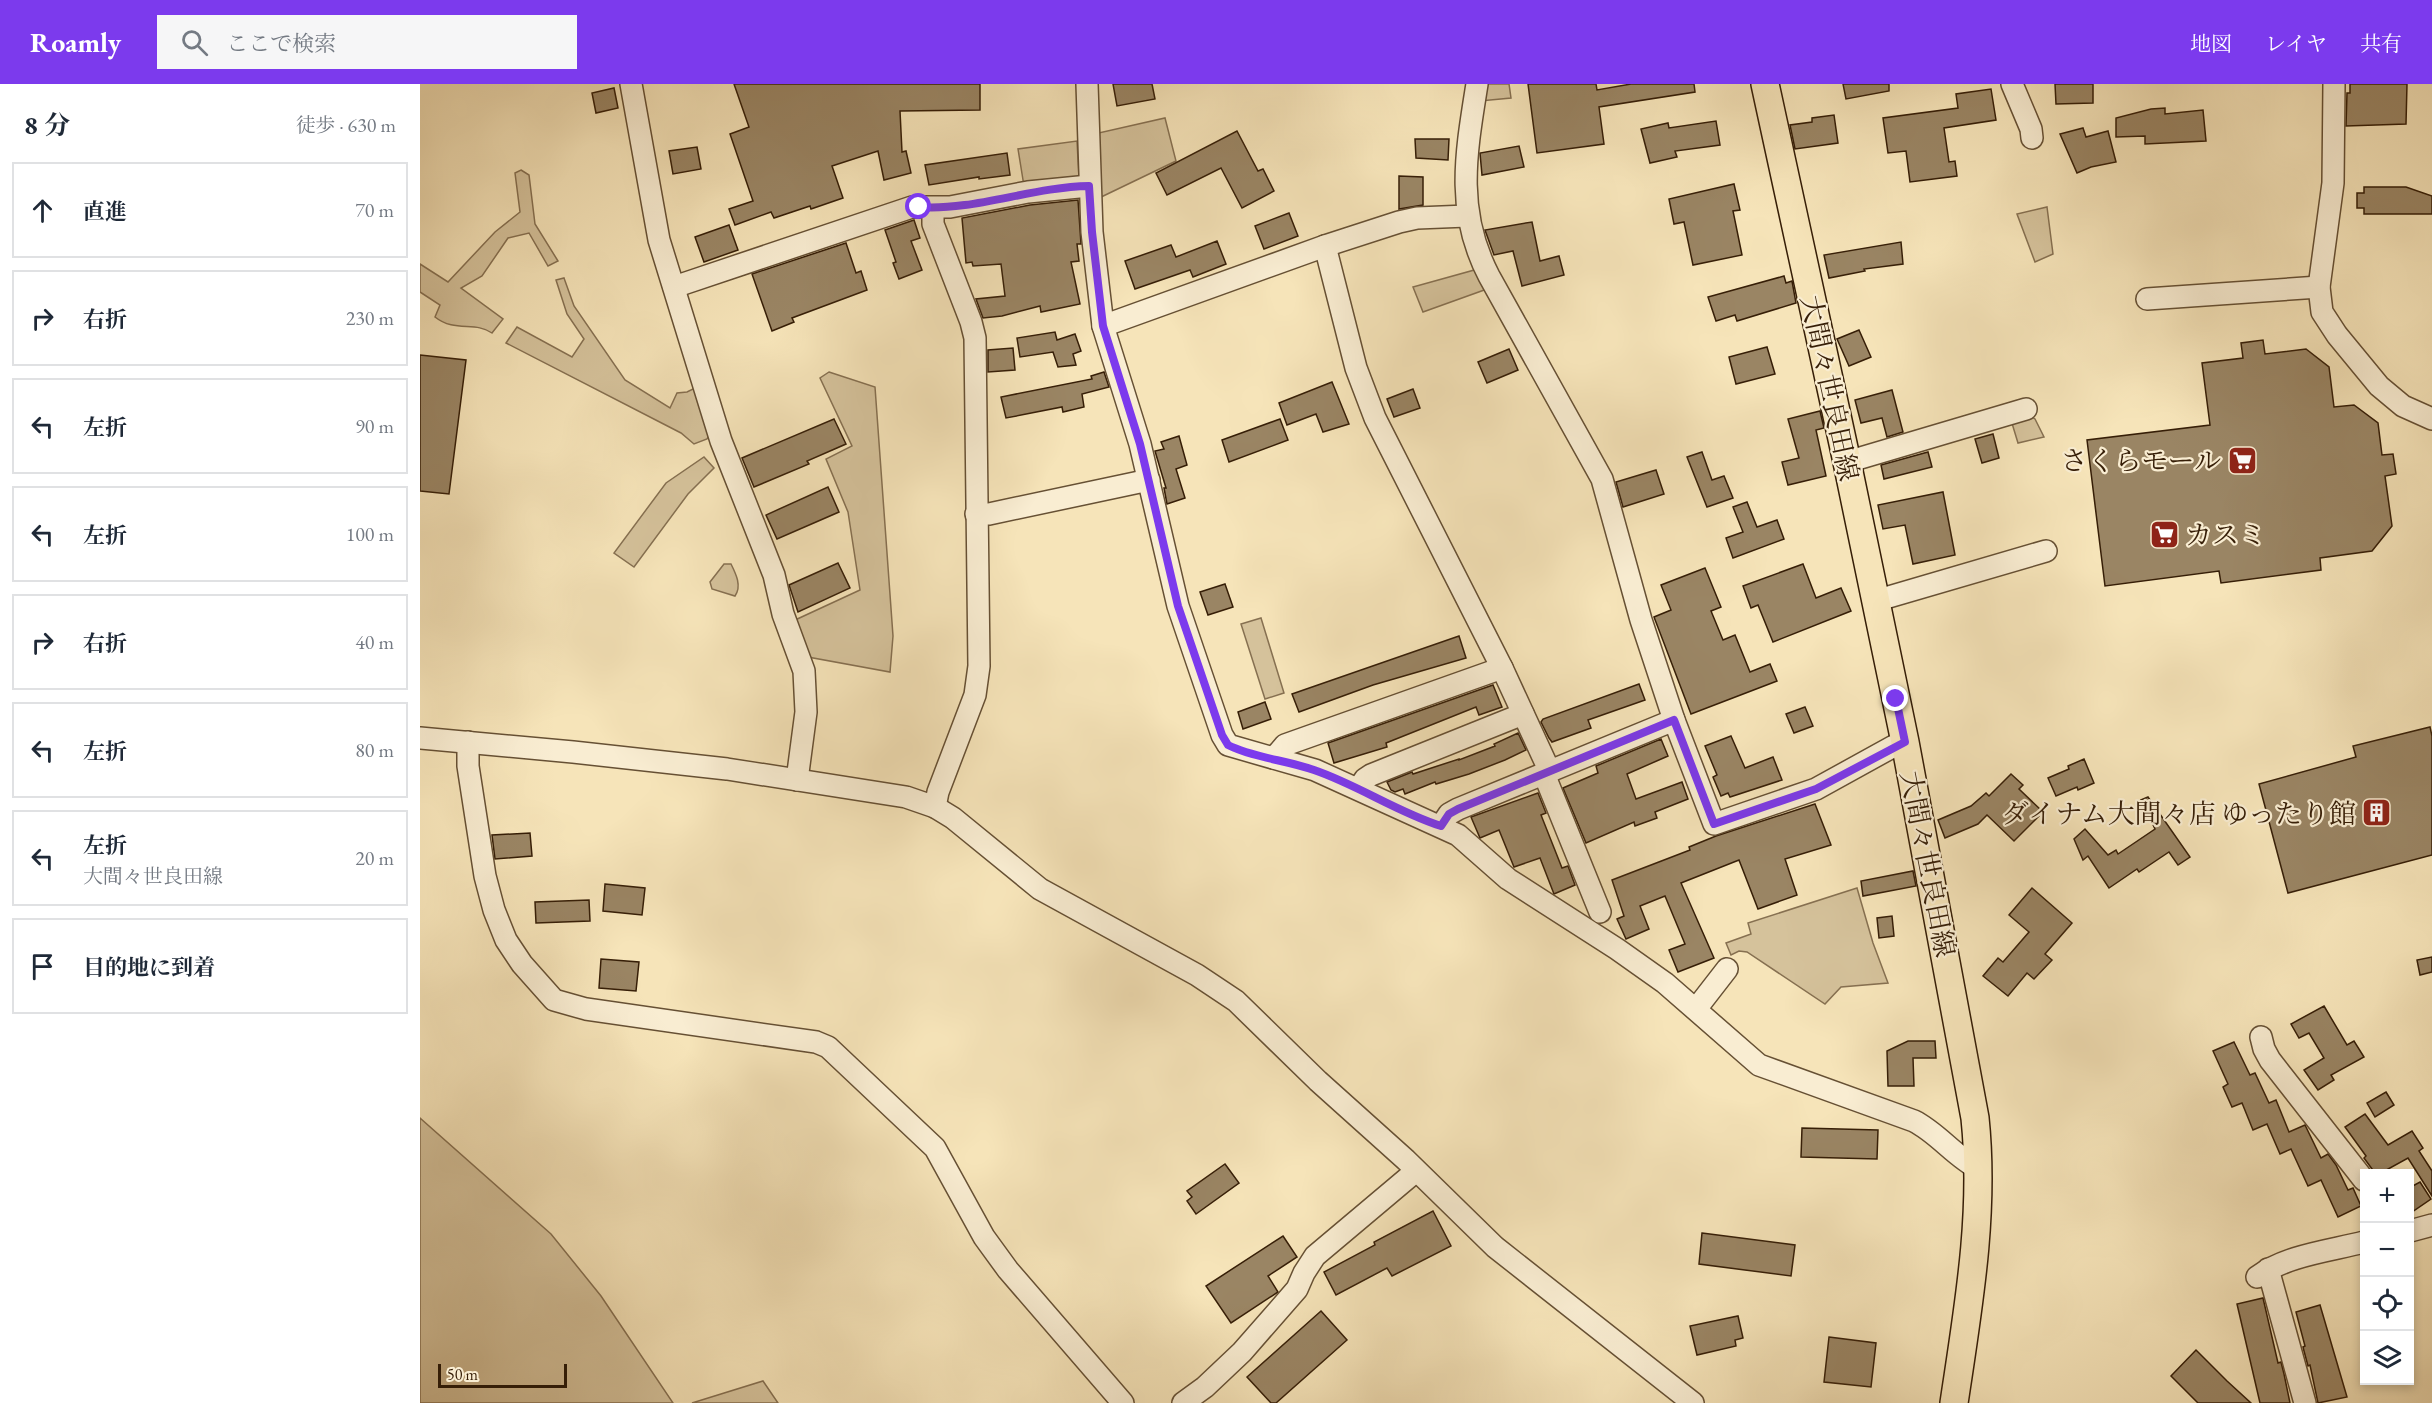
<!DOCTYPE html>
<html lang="ja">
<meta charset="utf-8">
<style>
body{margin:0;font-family:"EB Garamond","Noto Serif JP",serif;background:#f6f6f7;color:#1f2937}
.controls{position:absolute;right:18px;bottom:18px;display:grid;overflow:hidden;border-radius:0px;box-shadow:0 3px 9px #0003}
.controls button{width:54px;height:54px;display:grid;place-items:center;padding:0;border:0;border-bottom:2px solid #e0e1e3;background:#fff;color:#1f2937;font:30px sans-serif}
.scale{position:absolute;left:18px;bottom:15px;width:129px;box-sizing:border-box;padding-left:6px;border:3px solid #361e07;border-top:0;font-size:16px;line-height:21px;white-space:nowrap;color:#361e07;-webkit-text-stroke:4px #f9edd2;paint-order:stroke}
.stop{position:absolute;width:18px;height:18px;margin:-14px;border:4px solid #7c3aed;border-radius:50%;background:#fff}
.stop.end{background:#7c3aed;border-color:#fff;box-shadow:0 2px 6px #0008}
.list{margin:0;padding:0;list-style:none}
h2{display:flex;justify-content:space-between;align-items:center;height:78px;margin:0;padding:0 24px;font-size:26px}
h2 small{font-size:20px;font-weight:400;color:#747a83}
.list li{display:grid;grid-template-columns:39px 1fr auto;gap:18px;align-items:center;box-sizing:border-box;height:96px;margin:0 12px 12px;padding:0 12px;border:2px solid #e0e1e3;border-radius:0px}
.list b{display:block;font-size:22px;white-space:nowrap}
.list p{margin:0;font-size:20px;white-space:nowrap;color:#747a83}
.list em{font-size:20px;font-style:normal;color:#747a83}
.icon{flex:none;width:33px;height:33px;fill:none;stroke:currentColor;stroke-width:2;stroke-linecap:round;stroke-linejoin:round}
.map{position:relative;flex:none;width:2012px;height:1319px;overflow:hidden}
header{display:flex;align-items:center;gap:36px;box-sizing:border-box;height:84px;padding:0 30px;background:#7c3aed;color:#fff}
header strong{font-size:28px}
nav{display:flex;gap:33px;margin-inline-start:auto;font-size:21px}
.search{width:420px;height:54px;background:#f6f6f7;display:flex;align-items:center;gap:15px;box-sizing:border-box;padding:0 21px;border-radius:0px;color:#747a83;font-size:22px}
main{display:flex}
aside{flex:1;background:#fff}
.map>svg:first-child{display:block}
</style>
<header>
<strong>Roamly</strong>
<div class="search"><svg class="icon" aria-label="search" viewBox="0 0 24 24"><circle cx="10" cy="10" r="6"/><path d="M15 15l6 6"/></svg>ここで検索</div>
<nav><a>地図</a><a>レイヤ</a><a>共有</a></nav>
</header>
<main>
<aside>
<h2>8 分<small>徒歩 · 630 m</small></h2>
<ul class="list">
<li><svg class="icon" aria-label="ahead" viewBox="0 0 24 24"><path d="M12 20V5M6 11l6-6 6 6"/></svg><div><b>直進</b></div><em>70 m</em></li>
<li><svg class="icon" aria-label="right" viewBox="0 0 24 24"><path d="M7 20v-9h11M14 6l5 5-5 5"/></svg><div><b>右折</b></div><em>230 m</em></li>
<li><svg class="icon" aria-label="left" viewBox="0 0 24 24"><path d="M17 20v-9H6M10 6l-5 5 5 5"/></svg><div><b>左折</b></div><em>90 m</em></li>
<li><svg class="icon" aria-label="left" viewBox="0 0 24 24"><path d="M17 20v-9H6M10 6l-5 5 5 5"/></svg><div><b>左折</b></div><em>100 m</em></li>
<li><svg class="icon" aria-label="right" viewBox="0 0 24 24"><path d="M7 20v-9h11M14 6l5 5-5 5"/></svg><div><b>右折</b></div><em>40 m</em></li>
<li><svg class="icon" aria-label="left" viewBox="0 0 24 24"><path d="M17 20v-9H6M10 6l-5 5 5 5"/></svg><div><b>左折</b></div><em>80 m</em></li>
<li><svg class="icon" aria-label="left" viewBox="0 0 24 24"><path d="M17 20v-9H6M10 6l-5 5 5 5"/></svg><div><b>左折</b><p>大間々世良田線</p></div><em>20 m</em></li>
<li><svg class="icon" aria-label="arrive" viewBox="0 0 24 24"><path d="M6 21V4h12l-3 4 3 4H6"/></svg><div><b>目的地に到着</b></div></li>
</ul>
</aside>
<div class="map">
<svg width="2012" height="1319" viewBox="0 0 2012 1319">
<rect width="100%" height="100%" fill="#f6e4b9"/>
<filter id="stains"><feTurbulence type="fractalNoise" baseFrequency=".00333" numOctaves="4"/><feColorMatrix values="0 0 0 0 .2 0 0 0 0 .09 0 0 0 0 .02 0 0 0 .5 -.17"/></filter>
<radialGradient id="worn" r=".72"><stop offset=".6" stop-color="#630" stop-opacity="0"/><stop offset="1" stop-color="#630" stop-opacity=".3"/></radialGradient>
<!-- green -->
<g fill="#d5c29b" stroke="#867051" stroke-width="1.5">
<polygon points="1063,0 1089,0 1091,14 1060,17"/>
<polygon points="745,34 756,77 677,115 674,50"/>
<polygon points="657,57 659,94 604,102 598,65"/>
<path d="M 101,86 L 109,91 L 115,140 L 138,177 L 128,182 L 109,149 L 88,154 L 62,192 L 41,204 L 83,235 L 72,249 C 55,237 35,249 15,233 L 20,221 L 0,208 L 0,180 L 28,198 L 75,148 L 100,128 L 95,89 Z"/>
<polygon points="1627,123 1633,170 1615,178 1597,130"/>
<polygon points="1058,185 1067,205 1003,228 993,203"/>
<polygon points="144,194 154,222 205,296 250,324 257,309 267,308 277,303 292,347 287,355 274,360 261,349 86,259 97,243 152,273 164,255 147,230 136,196"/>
<polygon points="409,288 455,303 473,552 470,588 388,573 373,537 440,506 428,428 406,375 432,362 400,294"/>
<polygon points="1609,331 1615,335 1624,353 1598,359 1591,336"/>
<polygon points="284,373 294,384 268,410 214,483 194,469 246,399"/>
<path d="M 304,480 L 311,480 C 316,490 322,502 315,512 L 292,505 L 290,498 Z"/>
<polygon points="841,534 864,609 845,615 821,540"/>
<polygon points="1437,804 1453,859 1468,899 1421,903 1405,920 1327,868 1319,867 1311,871 1306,859 1331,850 1328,839"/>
<polygon points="0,1034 131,1150 181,1212 253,1319 0,1319"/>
<polygon points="343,1297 358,1319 272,1319"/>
</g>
<!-- building -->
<g fill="#9a8564" stroke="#361e07" stroke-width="1.5">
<polygon points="314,0 560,0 560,26 480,27 482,68 486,67 491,89 464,96 458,67 412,82 423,114 391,125 390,122 354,134 351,128 315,141 309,125 333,117 310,50 329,43"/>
<polygon points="693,0 732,0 735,15 697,22"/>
<polygon points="1108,0 1176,0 1177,6 1211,0 1274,0 1275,8 1179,23 1184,60 1117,69"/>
<polygon points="1423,0 1469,0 1469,7 1426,15"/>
<polygon points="1635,0 1673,0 1673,19 1636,20"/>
<polygon points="1930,0 1987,0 1986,40 1926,42 1927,9 1930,9"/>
<polygon points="194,4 198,24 176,29 172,9"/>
<polygon points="1571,5 1576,36 1524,44 1529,78 1535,77 1537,92 1490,98 1486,67 1468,69 1463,34 1538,24 1536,10"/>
<polygon points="1745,24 1745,30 1783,26 1786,57 1725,60 1725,52 1696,53 1696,34 1731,25"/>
<polygon points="1414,31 1418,59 1375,65 1370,41 1392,38 1392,34"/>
<polygon points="1296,37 1300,61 1255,67 1257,73 1230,79 1221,45 1248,39 1249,44"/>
<polygon points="1663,44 1666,53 1688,47 1696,78 1671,83 1657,89 1640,50"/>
<polygon points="817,47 838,87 843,85 854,107 822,124 801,84 747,111 736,89"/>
<polygon points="995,55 1029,55 1028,76 996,74"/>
<polygon points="1099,62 1104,83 1062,91 1060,69"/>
<polygon points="277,63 281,85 253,90 249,67"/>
<polygon points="587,69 590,91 559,95 559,93 509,101 505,81"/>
<polygon points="979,92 1003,93 1003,121 979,125"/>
<polygon points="1314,100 1320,126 1313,127 1322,171 1273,181 1264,138 1254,140 1249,115"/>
<polygon points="1944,103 1986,103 2012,112 2012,130 1944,130 1944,124 1937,124 1937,109 1944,109"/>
<polygon points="658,116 661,160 657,160 659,177 651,178 660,220 621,228 620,222 582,232 563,234 556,215 585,212 581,180 553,182 552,178 546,179 542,134 610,121"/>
<polygon points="869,129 878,152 844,165 835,142"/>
<polygon points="494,136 500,154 491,157 502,186 479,195 473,179 476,178 465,146"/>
<polygon points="1112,138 1120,177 1139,172 1144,191 1102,202 1093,167 1074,171 1065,146"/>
<polygon points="309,141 318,166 284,178 275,153"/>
<polygon points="797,157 806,180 773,193 770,186 715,205 705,177 751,161 756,173"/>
<polygon points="1481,158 1483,180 1444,185 1445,187 1409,194 1404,171"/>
<polygon points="426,159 436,189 441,187 447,206 372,234 374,238 352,247 332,190"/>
<polygon points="1364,192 1366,199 1372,197 1376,219 1317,237 1315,231 1296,237 1288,213"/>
<polygon points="1439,246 1451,273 1429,282 1417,255"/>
<polygon points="635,248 637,256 655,250 661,267 653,270 656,281 638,283 633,268 600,273 597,254"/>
<polygon points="1843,256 1845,270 1886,265 1909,283 1914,323 1934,321 1958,339 1962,371 1973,370 1976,390 1965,392 1972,442 1952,467 1900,474 1901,486 1801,499 1799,487 1685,502 1667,356 1790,341 1782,279 1823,274 1821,259"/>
<polygon points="1347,263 1355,290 1316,300 1309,273"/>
<polygon points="593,264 595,286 568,288 568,266"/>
<polygon points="1089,265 1098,286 1067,299 1058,278"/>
<polygon points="0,271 46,276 29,410 0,407"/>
<polygon points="684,288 689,303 662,310 664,323 643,328 642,323 586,334 581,313 672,295 671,292"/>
<polygon points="912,298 929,340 903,348 896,330 867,341 859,319"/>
<polygon points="993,305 1000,324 974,333 967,315"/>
<polygon points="1472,306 1483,348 1467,353 1462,334 1441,339 1435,316"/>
<polygon points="1400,327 1404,344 1396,346 1406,392 1368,401 1362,378 1379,374 1368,335"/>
<polygon points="414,335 426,360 387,377 389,380 334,403 322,374"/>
<polygon points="860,335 868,356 809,378 802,356"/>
<polygon points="1573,350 1579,374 1562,379 1555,355"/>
<polygon points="759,352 767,381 756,385 765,414 747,420 744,404 746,404 735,367 744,365 741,358"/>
<polygon points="1282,368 1292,396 1304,392 1313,414 1287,423 1267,373"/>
<polygon points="1508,368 1512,383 1464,395 1461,381"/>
<polygon points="1236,386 1244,410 1203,423 1196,398"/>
<polygon points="408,403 419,428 357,455 346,431"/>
<polygon points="1523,408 1535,471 1493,480 1485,441 1463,445 1458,421"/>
<polygon points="1327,418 1337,443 1357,436 1364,455 1313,474 1306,454 1323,448 1313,423"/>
<polygon points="418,479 430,504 378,528 369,501"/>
<polygon points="1383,480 1396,514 1421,504 1431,527 1353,558 1338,521 1331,524 1323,502"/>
<polygon points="1285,484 1301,523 1291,527 1303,556 1315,551 1330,588 1350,580 1357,597 1271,630 1234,533 1251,526 1241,501"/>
<polygon points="805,500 813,523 788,531 780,508"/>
<polygon points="1039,552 1046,574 953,601 879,628 872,610"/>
<polygon points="1219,600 1225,616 1168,636 1171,644 1132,658 1129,654 1121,638 1123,635"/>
<polygon points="1073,601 1082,623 1059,631 1056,623 966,659 967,663 914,679 908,659"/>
<polygon points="845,618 851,635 823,645 818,628"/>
<polygon points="1385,623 1393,642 1374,649 1366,630"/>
<polygon points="2010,643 2012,652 2012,771 1868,809 1839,700 1936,673 1933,662"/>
<polygon points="1098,649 1106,666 1085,676 1049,690 1016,700 1015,698 985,710 983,705 975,708 971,706 967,698 992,688 993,690 1039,675 1039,676 1075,662 1074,660"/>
<polygon points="1311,652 1325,684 1353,673 1362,696 1310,713 1308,709 1301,712 1293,693 1297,691 1285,662"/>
<polygon points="1241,655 1248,672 1207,690 1216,715 1262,698 1268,715 1235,728 1237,734 1215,742 1214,738 1166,759 1143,704 1178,689 1176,682"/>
<polygon points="1664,675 1674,699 1658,706 1657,703 1636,712 1628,694 1649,685 1648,682"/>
<polygon points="1591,690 1603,701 1599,705 1623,728 1594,757 1567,731 1558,740 1525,754 1518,736 1551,722 1566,709 1569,712"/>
<polygon points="1118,709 1126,729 1121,731 1142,784 1148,782 1155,801 1134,810 1120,774 1094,783 1079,746 1060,754 1051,733"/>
<polygon points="1728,713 1770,773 1758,781 1749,768 1719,788 1717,785 1689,804 1668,772 1663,776 1654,755 1665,745 1688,771 1696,766 1698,770 1735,745 1721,716"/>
<polygon points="1395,720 1411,761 1365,775 1377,811 1338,825 1319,776 1261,799 1294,874 1258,888 1249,866 1265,860 1245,812 1220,822 1229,845 1206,855 1197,835 1204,832 1192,796 1270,766 1269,763 1296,752"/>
<polygon points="110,749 112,772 75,775 72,751"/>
<polygon points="1493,787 1496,802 1443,812 1441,797"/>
<polygon points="185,800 225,804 222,831 183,827"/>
<polygon points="1612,804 1652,839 1625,870 1632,876 1614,895 1607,889 1588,912 1563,892 1578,874 1583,878 1609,848 1589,831"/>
<polygon points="169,816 170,837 116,839 115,818"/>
<polygon points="1472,832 1474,852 1459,854 1457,834"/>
<polygon points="2012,873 2012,888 2000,891 1997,876"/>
<polygon points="181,875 219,878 216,907 179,904"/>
<polygon points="1904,922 1927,961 1934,957 1944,973 1911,991 1914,996 1898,1006 1884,986 1904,974 1889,949 1879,954 1871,940"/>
<polygon points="1488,957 1515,957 1516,974 1493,974 1494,1002 1468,1002 1467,967"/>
<polygon points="1814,958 1830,991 1835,989 1849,1019 1856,1016 1869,1048 1885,1041 1901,1074 1908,1070 1916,1081 1928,1106 1933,1104 1941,1122 1918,1133 1901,1096 1888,1102 1871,1065 1860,1070 1847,1040 1833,1046 1822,1019 1812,1023 1803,1003 1808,1000 1793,967"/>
<polygon points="1966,1008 1974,1021 1955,1033 1947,1019"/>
<polygon points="1945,1030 1968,1061 1992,1047 2003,1064 1999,1067 2012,1087 2012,1112 1988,1074 1961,1089 1955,1089 1944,1074 1946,1072 1925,1043"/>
<polygon points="1382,1044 1458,1046 1457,1075 1381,1073"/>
<polygon points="805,1080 819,1099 776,1130 767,1117 772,1113 767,1107"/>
<polygon points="2000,1098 2011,1115 1989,1130 1989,1104"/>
<polygon points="1013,1127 1031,1162 972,1192 967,1184 916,1211 904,1188 955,1161 954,1158"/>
<polygon points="1282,1149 1375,1161 1371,1192 1279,1180"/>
<polygon points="863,1152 877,1173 848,1192 858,1208 811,1239 786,1202"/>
<polygon points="1843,1214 1858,1279 1861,1278 1864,1290 1870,1319 1840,1319 1817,1220"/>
<polygon points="1900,1221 1927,1313 1898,1319 1890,1281 1888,1282 1884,1267 1883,1263 1885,1262 1876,1228"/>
<polygon points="901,1227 927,1256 856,1319 851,1319 827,1293"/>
<polygon points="1318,1232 1323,1254 1315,1256 1316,1262 1277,1271 1270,1242"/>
<polygon points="1409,1253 1456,1259 1451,1303 1404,1298"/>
<polygon points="1776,1266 1807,1297 1831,1319 1778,1319 1751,1292"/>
</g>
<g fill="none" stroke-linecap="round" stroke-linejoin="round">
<defs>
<g id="minor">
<polyline points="211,0 239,156 301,357 354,491 363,530 384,587 386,628 377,696"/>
<path d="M 667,0 L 672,148 L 683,242 L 720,360 L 758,522 L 802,651 L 808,661 L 895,686 L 1038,751 L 1088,795 L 1197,865 L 1245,899 L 1339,981 L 1494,1037 C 1518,1049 1535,1073 1559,1085"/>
<path d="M 1057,0 C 1046,69 1035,127 1069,192 L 1182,395 L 1221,536 L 1254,636 L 1294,740 L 1396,705 L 1474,662 L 1485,658"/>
<polyline points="1592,0 1611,45 1612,54"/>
<polyline points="1914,0 1913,99 1899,203 1902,228 1917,251 1959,302 1983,322 2012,335"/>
<polyline points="513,124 513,140 551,238 555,254 559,582 555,611 518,708 515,723"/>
<polyline points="905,162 936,284 955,334 1082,584 1130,688"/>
<polyline points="254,203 492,123 530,123 608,108 669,102"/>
<polyline points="1727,215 1899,203"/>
<polyline points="683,242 905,162 979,138 997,134 1047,132"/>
<polyline points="1427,378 1606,325"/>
<polyline points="556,430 569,430 729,396"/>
<polyline points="1455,517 1626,467"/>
<polyline points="0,654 153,668 307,685 486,713 515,723 533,734 620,805 777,891 816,917 898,997 986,1076 1075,1163 1273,1319"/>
<polyline points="48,658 48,682 65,792 74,826 86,856 102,880 134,916 166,925 396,958 408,963 515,1064 564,1153 588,1186 703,1319"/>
<polyline points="854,674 865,661 1082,584"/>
<polyline points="1124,690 1180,828"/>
<polyline points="939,704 945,695 951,691 1103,630"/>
<polyline points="1021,742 1029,730 1038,725 1254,636"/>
<polyline points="1276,925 1307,885"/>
<polyline points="1841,953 1844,965 1850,976 1944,1096"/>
<polyline points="1990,1147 2012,1141"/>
<polyline points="1848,1185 1885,1319"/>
<path d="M 1837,1193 C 1867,1171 1909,1167 1944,1158"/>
<polyline points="763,1319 785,1303 822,1268 877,1205 884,1189 895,1172 996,1087"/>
</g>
<path id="major" d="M 1345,0 L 1427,378 L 1485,658 L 1555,1034 C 1565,1130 1548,1225 1534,1319"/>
</defs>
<!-- minor casing -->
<use href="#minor" stroke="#665034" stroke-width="24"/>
<!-- major casing -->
<use href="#major" stroke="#361e07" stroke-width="30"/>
<!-- minor -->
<use href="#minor" stroke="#f9edd2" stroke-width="21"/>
<!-- major -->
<use href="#major" stroke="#f6e4b9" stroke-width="27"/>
</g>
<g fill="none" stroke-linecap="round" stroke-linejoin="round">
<!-- route -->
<path stroke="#7c3aed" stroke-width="8" d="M 499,123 C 554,127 612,103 669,102 L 672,148 L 683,242 L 720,360 L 758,522 L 802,651 L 808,661 C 834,674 866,676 894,686 C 938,701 977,728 1021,742 L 1029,730 L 1038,725 L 1254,636 L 1294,740 L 1396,705 L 1485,658 L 1476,615"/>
</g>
<!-- icons -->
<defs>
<symbol id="supermarket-square" viewBox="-11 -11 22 22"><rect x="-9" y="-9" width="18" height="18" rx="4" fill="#8f2418" stroke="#f9edd2"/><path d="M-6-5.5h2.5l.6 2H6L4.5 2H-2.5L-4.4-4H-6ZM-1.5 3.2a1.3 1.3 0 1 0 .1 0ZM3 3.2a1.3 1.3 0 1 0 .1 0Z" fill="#fff"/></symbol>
<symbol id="building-square" viewBox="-11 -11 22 22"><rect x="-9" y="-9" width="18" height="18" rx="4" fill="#8f2418" stroke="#f9edd2"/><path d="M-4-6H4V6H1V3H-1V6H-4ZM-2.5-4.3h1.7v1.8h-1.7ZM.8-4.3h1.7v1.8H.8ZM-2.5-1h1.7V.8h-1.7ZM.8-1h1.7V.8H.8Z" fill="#fff"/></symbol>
</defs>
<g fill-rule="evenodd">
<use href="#supermarket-square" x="1806" y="360" width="33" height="33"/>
<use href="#supermarket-square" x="1728" y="434" width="33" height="33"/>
<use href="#building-square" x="1940" y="712" width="33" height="33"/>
</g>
<g text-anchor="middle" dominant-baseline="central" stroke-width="4.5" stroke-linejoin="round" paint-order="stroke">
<!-- street labels -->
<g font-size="27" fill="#361e07" stroke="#f9edd2">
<text transform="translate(1410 304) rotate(78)">大間々世良田線</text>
<text transform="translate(1508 780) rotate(79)">大間々世良田線</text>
</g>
<!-- poi labels -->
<g font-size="27" fill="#361e07" stroke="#f9edd2" text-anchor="end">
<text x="1801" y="376">さくらモール</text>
<text x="1765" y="450" text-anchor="start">カスミ</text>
<text x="1936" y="729">ダイナム大間々店 ゆったり館</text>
</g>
</g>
<rect width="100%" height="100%" filter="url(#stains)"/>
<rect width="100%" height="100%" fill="url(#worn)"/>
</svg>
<div class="controls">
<button>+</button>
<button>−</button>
<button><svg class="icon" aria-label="locate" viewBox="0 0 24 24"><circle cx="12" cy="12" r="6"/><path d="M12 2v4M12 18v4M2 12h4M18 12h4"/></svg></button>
<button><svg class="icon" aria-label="layers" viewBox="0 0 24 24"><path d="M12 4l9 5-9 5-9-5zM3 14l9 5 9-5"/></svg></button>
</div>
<div class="scale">50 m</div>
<div class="stop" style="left:499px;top:123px"></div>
<div class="stop end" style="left:1476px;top:615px"></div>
</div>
</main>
